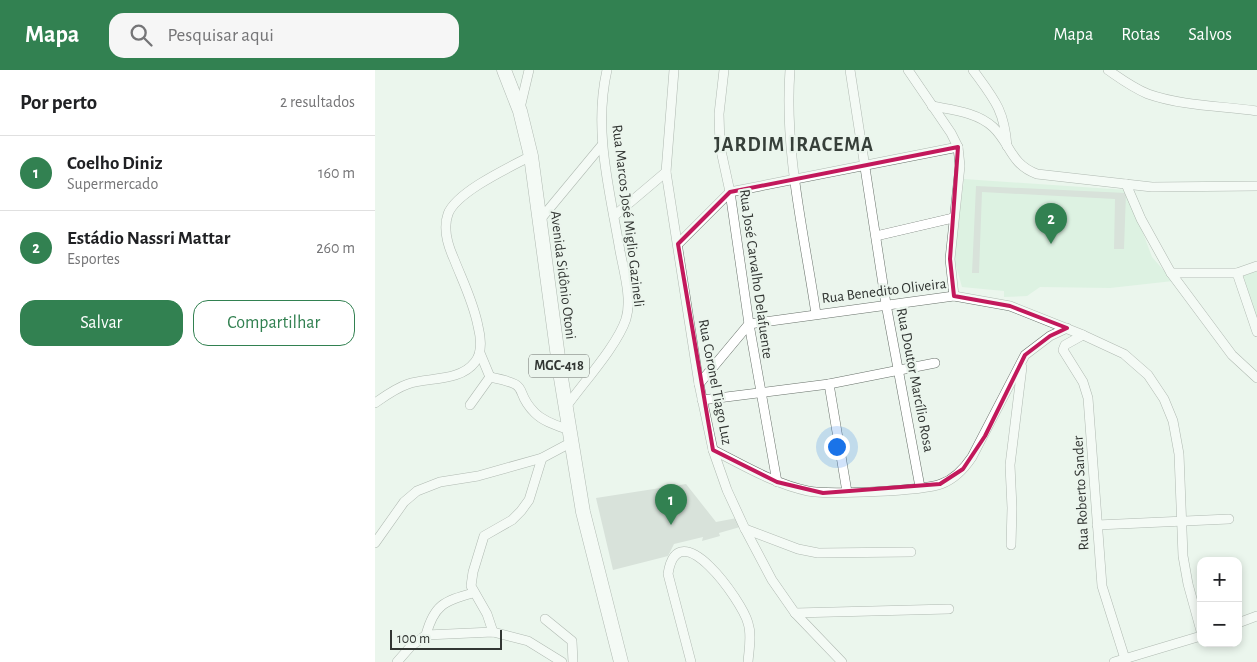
<!DOCTYPE html>
<html lang="pt">
<meta charset="utf-8">
<style>
body{margin:0;font-family:"Alegreya Sans",sans-serif;background:#f6f6f6;color:#202124}
.controls{position:absolute;right:15px;bottom:15px;display:grid;overflow:hidden;border-radius:10px;box-shadow:0 2px 8px #0003}
.controls button{width:45px;height:45px;display:grid;place-items:center;padding:0;border:0;border-bottom:1px solid #e0e0e0;background:#fff;color:#202124;font:25px sans-serif}
.scale{position:absolute;left:15px;bottom:12px;width:112px;box-sizing:border-box;padding-left:5px;border:2px solid #323633;border-top:0;font-size:14px;line-height:18px;white-space:nowrap;color:#323633;-webkit-text-stroke:4px #ebf5ed;paint-order:stroke}
.you{position:absolute;left:461px;top:376px;width:18px;height:18px;margin:-12px;border:4px solid #fff;border-radius:50%;background:#1a73e8;box-shadow:0 0 0 8px #1a73e833}
.badge{display:grid;place-items:center;width:32px;height:32px;border-radius:50%;background:#328151;color:#fff;font-size:16px;font-weight:700}
.pin{position:absolute;translate:-50% -41px;filter:drop-shadow(0 1px 2px #0008)}
.pin::after{content:'';position:absolute;top:26px;width:18px;height:15px;background:inherit;clip-path:polygon(0 0,100% 0,50% 100%)}
.list{margin:0;padding:0;list-style:none}
h2{display:flex;justify-content:space-between;align-items:center;height:65px;margin:0;padding:0 20px;font-size:21px}
h2 small{font-size:16px;font-weight:400;color:#757577}
.list li{display:grid;grid-template-columns:32px 1fr auto;gap:15px;align-items:center;box-sizing:border-box;height:75px;padding:0 20px;border-top:1px solid #e0e0e0}
.list b{display:block;font-size:19px;white-space:nowrap}
.list p{margin:0;font-size:16px;white-space:nowrap;color:#757577}
.list em{font-size:16px;font-style:normal;color:#757577}
.actions{display:flex;gap:10px;padding:15px 20px}
.actions a{flex:1;padding:11px 0;border:1px solid #328151;border-radius:15px;text-align:center;font-size:18px;color:#328151}
.actions .main{background:#328151;color:#fff}
.icon{flex:none;width:28px;height:28px;fill:none;stroke:currentColor;stroke-width:2;stroke-linecap:round;stroke-linejoin:round}
.map{position:relative;flex:none;width:882px;height:592px;overflow:hidden}
header{display:flex;align-items:center;gap:30px;box-sizing:border-box;height:70px;padding:0 25px;background:#328151;color:#fff}
header strong{font-size:24px}
nav{display:flex;gap:28px;margin-inline-start:auto;font-size:18px}
.search{width:350px;height:45px;background:#f6f6f6;display:flex;align-items:center;gap:12px;box-sizing:border-box;padding:0 18px;border-radius:15px;color:#757577;font-size:19px}
main{display:flex}
aside{flex:1;background:#fff}
.map>svg:first-child{display:block}
</style>
<header>
<strong>Mapa</strong>
<div class="search"><svg class="icon" aria-label="search" viewBox="0 0 24 24"><circle cx="10" cy="10" r="6"/><path d="M15 15l6 6"/></svg>Pesquisar aqui</div>
<nav><a>Mapa</a><a>Rotas</a><a>Salvos</a></nav>
</header>
<main>
<aside>
<h2>Por perto<small>2 resultados</small></h2>
<ul class="list">
<li><span class="badge">1</span><div><b>Coelho Diniz</b><p>Supermercado</p></div><em>160 m</em></li>
<li><span class="badge">2</span><div><b>Estádio Nassri Mattar</b><p>Esportes</p></div><em>260 m</em></li>
</ul>
<div class="actions"><a class="main">Salvar</a><a>Compartilhar</a></div>
</aside>
<div class="map">
<svg width="882" height="592" viewBox="0 0 882 592">
<rect width="100%" height="100%" fill="#ebf5ed"/>
<!-- green -->
<g fill="#cceed5">
<polygon points="589,109 752,120 777,187 798,211 735,218 665,217 652,226 629,227 629,221 587,217 579,189"/>
<polygon points="882,201 882,248 868,206"/>
</g>
<!-- building -->
<g fill="#c0cac3">
<polygon points="601,116 751,123 749,179 739,179 740,129 607,122 604,203 597,203"/>
<polygon points="311,414 341,452 362,448 365,457 344,463 345,466 327,471 328,467 299,474 293,486 238,500 221,428"/>
</g>
<g fill="none" stroke-linecap="round" stroke-linejoin="round">
<defs>
<g id="street">
<polyline points="299,0 291,102 324,314 338,380 352,420 370,459 397,510 420,543 467,592"/>
<polyline points="349,0 344,44 345,76 355,122 374,254 402,412"/>
<path d="M 415,0 C 409,82 429,163 441,244"/>
<polyline points="475,0 511,234 545,417"/>
<polyline points="533,0 576,63 583,77 585,96 575,189 579,226"/>
<path d="M 598,0 C 619,29 629,39 632,76"/>
<path d="M 733,0 C 746,9 758,18 773,24 C 807,36 847,36 882,41"/>
<path d="M 557,36 C 577,40 602,42 618,57 C 636,74 635,94 662,104 L 777,117 L 882,116"/>
<polyline points="145,38 154,0"/>
<polyline points="751,114 766,149 796,203 857,285 882,308"/>
<polyline points="239,146 291,102"/>
<polyline points="164,151 227,75"/>
<polyline points="501,166 578,148"/>
<polyline points="303,174 355,122 583,77"/>
<polyline points="796,203 862,203 882,196"/>
<polyline points="862,203 882,262"/>
<polyline points="708,265 690,275 688,280 708,312 713,328 727,516 751,592"/>
<polyline points="105,283 115,307"/>
<polyline points="324,314 374,254 579,226 635,236 708,265 749,284 773,305 789,329 798,351 804,384 808,486 813,514 826,561"/>
<polyline points="454,314 472,422"/>
<polyline points="327,330 454,314 560,293"/>
<path d="M 0,333 C 10,326 21,318 33,314 C 53,307 85,312 100,292 C 108,282 106,268 103,256 C 98,231 88,212 79,189 C 73,176 68,158 73,144 C 81,122 135,97 156,86"/>
<path d="M 95,335 L 115,307 C 160,316 136,319 160,343 C 169,352 183,356 194,360"/>
<path d="M 191,337 C 208,313 242,276 251,249 C 257,229 249,202 245,181 C 235,121 218,61 232,0"/>
<path d="M 338,380 C 368,395 399,414 433,421 C 453,425 547,421 566,414 C 580,409 589,399 597,387 L 650,285 L 675,266 L 692,258"/>
<polyline points="722,455 854,449"/>
<polyline points="370,459 423,479 443,483 536,482"/>
<polyline points="0,473 29,432 42,421 65,412 103,406 167,388 197,372"/>
<polyline points="636,475 637,438 635,395 647,297"/>
<polyline points="420,543 574,539"/>
<polyline points="170,549 197,571 198,592"/>
<polyline points="863,553 882,546"/>
<polyline points="118,562 112,544 96,516 98,502 109,466 137,450 146,441 154,430 167,388"/>
<path d="M 51,565 C 59,535 69,531 98,523"/>
<polyline points="22,592 36,576 51,565 118,562 153,571 187,592"/>
<path d="M 316,592 L 293,504 C 303,440 367,531 373,553 C 377,565 374,579 373,592"/>
<polyline points="739,592 826,566"/>
</g>
<polyline id="primary" points="129,0 145,41 156,86 185,302 208,442 246,592"/>
</defs>
<!-- street casing -->
<use href="#street" stroke="#68716a" stroke-width="10"/>
<!-- primary casing -->
<use href="#primary" stroke="#68716a" stroke-width="15"/>
<!-- street -->
<use href="#street" stroke="#fff" stroke-width="9"/>
<!-- primary -->
<use href="#primary" stroke="#fff" stroke-width="14"/>
</g>
<!-- marked area -->
<path d="M0 0H882V592H0ZM 583,77 L 575,189 L 579,226 L 635,236 L 692,258 L 675,266 L 650,285 L 610,366 L 588,399 L 565,414 L 448,423 L 402,412 L 338,380 L 303,174 L 355,122 Z" fill="#ebf5ed" fill-opacity=".55" fill-rule="evenodd"/>
<path fill="none" stroke="#c2185b" stroke-width="4" stroke-linejoin="round" d="M 583,77 L 575,189 L 579,226 L 635,236 L 692,258 L 675,266 L 650,285 L 610,366 L 588,399 L 565,414 L 448,423 L 402,412 L 338,380 L 303,174 L 355,122 Z"/>
<g text-anchor="middle" dominant-baseline="central" stroke-width="4.5" stroke-linejoin="round" paint-order="stroke">
<!-- shield labels -->
<rect fill="#ebf5ed" stroke="#6a6f6b" stroke-width="1" x="154" y="284.5" width="60" height="23" rx="4"/>
<g font-size="14" font-weight="bold" fill="#323633">
<text x="184" y="296">MGC-418</text>
</g>
<!-- street labels -->
<g font-size="15" fill="#323633" stroke="#ebf5ed">
<text transform="translate(253 146) rotate(83)">Rua Marcos José Miglio Gazineli</text>
<text transform="translate(381 204) rotate(82)">Rua José Carvalho Delafuente</text>
<text transform="translate(188 205) rotate(83)">Avenida Sidônio Otoni</text>
<text transform="translate(509 221) rotate(-7)">Rua Benedito Oliveira</text>
<text transform="translate(540 310) rotate(79)">Rua Doutor Marcílio Rosa</text>
<text transform="translate(340 312) rotate(79)">Rua Coronel Tiago Luz</text>
<text transform="translate(706 423) rotate(-93)">Rua Roberto Sander</text>
</g>
<!-- district labels -->
<g font-size="20" font-weight="bold" letter-spacing="1" fill="#363f39" stroke="#ebf5ed">
<text x="419" y="75">JARDIM IRACEMA</text>
</g>
</g>
</svg>
<div class="controls">
<button>+</button>
<button>−</button>
</div>
<div class="scale">100 m</div>
<div class="you"></div>
<div class="pin badge" style="left:296px;top:455px">1</div>
<div class="pin badge" style="left:676px;top:174px">2</div>
</div>
</main>
